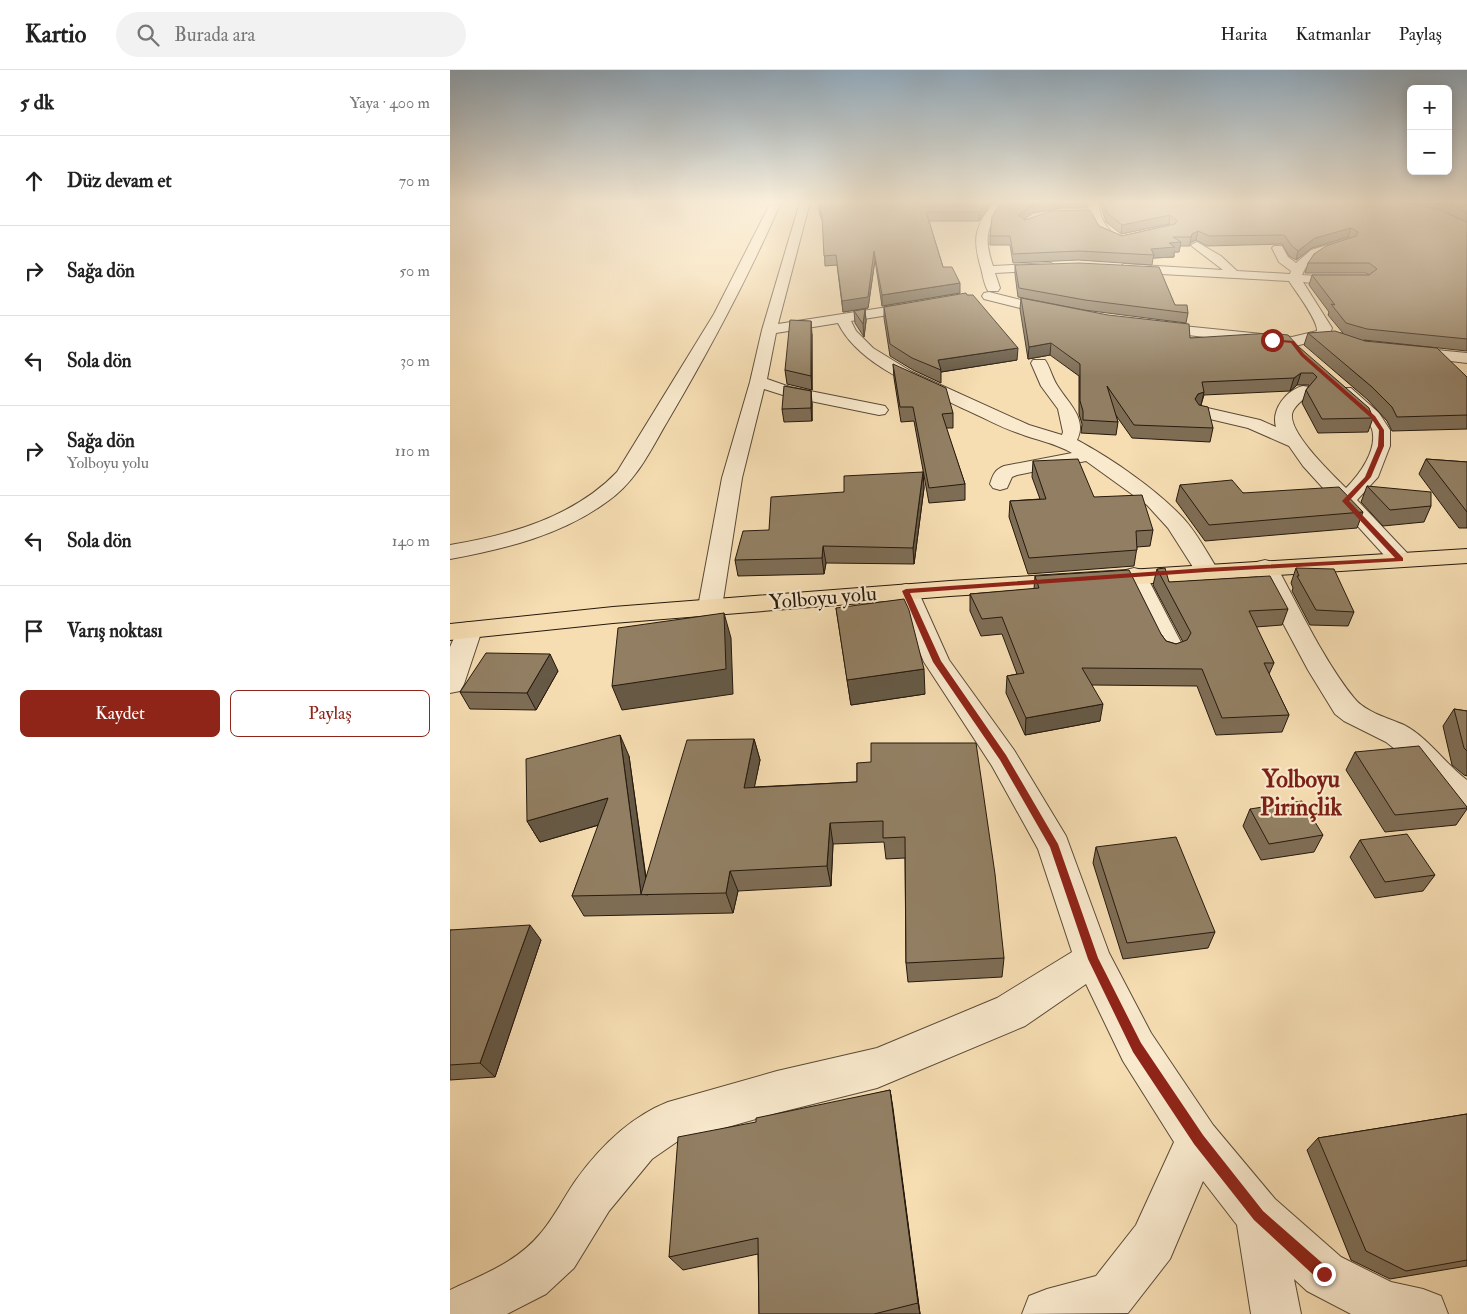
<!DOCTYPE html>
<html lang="tr">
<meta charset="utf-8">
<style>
body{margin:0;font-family:"IM FELL Double Pica",serif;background:#f2f2f2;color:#222}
.controls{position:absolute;right:15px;top:15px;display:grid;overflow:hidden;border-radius:8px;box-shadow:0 2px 12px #0003}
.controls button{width:45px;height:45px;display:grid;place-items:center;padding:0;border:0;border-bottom:1px solid #e0e0e0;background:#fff;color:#222;font:25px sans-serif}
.stop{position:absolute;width:15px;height:15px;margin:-11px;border:4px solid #8f2418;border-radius:50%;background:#fff}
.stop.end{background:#8f2418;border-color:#fff;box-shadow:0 1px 5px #0008}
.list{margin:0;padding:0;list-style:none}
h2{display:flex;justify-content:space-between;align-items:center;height:65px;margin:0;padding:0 20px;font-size:21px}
h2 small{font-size:16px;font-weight:400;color:#767676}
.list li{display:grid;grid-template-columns:32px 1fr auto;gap:15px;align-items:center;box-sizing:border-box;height:90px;padding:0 20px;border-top:1px solid #e0e0e0}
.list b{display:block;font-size:19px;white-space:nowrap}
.list p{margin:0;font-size:16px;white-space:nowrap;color:#767676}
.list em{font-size:16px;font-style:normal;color:#767676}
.actions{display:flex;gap:10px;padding:15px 20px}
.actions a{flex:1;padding:11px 0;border:1px solid #8f2418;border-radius:8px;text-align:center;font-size:18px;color:#8f2418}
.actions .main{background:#8f2418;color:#fff}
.icon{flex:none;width:28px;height:28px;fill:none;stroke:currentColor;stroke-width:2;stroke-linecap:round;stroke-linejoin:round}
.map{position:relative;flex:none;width:1017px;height:1244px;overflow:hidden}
header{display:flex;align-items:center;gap:30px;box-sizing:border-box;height:70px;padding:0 25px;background:#fff;border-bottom:1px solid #e0e0e0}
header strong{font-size:24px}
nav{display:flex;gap:28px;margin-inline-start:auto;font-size:18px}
.search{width:350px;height:45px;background:#f2f2f2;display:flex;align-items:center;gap:12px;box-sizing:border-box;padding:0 18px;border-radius:28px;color:#767676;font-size:19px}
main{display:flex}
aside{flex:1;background:#fff}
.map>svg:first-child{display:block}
</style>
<header>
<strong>Kartio</strong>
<div class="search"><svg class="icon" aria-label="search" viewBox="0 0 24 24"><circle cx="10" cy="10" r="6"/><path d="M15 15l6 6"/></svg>Burada ara</div>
<nav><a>Harita</a><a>Katmanlar</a><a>Paylaş</a></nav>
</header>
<main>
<aside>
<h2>5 dk<small>Yaya · 400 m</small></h2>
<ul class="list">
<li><svg class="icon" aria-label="ahead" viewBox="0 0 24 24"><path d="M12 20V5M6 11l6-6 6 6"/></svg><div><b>Düz devam et</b></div><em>70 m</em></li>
<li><svg class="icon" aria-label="right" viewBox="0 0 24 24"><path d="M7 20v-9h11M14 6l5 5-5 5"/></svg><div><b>Sağa dön</b></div><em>50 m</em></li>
<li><svg class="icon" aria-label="left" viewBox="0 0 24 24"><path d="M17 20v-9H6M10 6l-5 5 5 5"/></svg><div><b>Sola dön</b></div><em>30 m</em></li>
<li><svg class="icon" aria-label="right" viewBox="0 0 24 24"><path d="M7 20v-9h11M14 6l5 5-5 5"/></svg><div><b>Sağa dön</b><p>Yolboyu yolu</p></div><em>110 m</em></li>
<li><svg class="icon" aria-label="left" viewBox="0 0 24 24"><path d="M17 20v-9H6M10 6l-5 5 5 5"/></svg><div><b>Sola dön</b></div><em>140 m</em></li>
<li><svg class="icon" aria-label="arrive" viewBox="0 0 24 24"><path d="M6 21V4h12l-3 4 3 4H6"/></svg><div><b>Varış noktası</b></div></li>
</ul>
<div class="actions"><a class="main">Kaydet</a><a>Paylaş</a></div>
</aside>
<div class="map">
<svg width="1017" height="1244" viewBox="0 0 1017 1244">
<rect width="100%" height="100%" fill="#f6ddb2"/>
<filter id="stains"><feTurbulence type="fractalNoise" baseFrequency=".004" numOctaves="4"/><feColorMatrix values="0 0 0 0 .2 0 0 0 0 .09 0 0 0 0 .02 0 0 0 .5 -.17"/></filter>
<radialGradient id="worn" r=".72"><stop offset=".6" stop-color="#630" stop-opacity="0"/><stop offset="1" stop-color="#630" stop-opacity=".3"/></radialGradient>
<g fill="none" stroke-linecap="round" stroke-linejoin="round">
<defs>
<g id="minor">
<path d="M 321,132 L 331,132 C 299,206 261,277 220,347 C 202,377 188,410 158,431 C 112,465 55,479 0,489 L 0,475 C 60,465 124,447 167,402 L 264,244 Z"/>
<path d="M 350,132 L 360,132 L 328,254 L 470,232 L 475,233 L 477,236 L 470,240 L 401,251 L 406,261 L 423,278 L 462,302 L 579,355 L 612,365 L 613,362 L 608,339 L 591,316 L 581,293 L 583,290 L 595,290 C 600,297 602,307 607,315 C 617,332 638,348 627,370 C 662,389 706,419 733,448 C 747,463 757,483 768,500 L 764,505 L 756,507 L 748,505 L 718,458 L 697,435 L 636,391 L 567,405 L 562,407 L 557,418 L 550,420 L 543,418 L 540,414 C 543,404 545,400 554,396 L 622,383 C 605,373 586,370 568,363 C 549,357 531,346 512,338 C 471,318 409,296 388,253 L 326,263 L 317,309 L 340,317 L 435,336 L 438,340 L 435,344 L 429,345 L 336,326 L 314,319 L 292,408 L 272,537 L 269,542 L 260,545 L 251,542 L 248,537 L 272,408 L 300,312 L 312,260 Z"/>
<path d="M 544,132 L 554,132 C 537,157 533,167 543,196 L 601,193 L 607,197 L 605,200 L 545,203 L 550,218 L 548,221 L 538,221 C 534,214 533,206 531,198 C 522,168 525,156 544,132 Z"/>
<path d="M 639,132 L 649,132 C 647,142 657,163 669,166 C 674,167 679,164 685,166 L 687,168 L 685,170 C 664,176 654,168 643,151 C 640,144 637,140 639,132 Z"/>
<path d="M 898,169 L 902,170 L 904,172 L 902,174 C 883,179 860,184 852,205 L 868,206 L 869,209 L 863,213 L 853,212 L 882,258 L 879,267 L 842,277 L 703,261 L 698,260 L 696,257 L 698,254 L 703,253 L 842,267 L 867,261 C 868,250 846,222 839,211 L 674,202 L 668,198 L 674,194 L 773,200 L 743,177 L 741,175 L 747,172 L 771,186 L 787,201 L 840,204 L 841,201 L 829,192 L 822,178 L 824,176 L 832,176 L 838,187 L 846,193 L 861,180 Z"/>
<polygon points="539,222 611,240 613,243 606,247 534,229 532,226 534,223"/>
<polygon points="956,277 1017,283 1017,293 951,285 948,282 951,279"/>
<path d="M 853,316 L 859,317 L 861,321 C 856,328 847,333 843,341 C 834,359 883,405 896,418 C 909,405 928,380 922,359 C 917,346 899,335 889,326 L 887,322 L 889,318 L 901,318 L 929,343 L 940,360 L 940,376 L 928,407 L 907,430 L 959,485 L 962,490 L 959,495 L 951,497 L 943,495 L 853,396 L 839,376 L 798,358 L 747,346 L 744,342 L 747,338 L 753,337 L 810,350 L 826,357 C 821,340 836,320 853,316 Z"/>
<path d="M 815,490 L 823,492 L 827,497 C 850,539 874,591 904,628 C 915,642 938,648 954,655 C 979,668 995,694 1017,710 L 1017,739 L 1006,736 L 981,716 L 960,691 L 936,672 L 894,651 L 885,644 L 858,600 L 803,497 L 807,492 Z"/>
<polygon points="684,498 692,500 696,505 735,580 731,586 722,589 713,586 709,580 672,505 676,500"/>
<path d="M 456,514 L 464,516 L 468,521 L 499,590 L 564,680 L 616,766 L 659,883 L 701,963 L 763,1055 L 825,1129 L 891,1187 L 941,1212 L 973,1219 L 991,1226 L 998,1244 L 901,1244 L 857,1221 L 844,1209 L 851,1244 L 801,1244 L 787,1155 L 753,1111 L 720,1189 L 678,1243 L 572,1244 L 579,1226 L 597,1219 L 646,1206 L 686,1155 L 724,1072 L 673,991 L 636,914 L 575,956 L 427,1018 L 327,1043 L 228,1071 L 202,1089 L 159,1141 L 124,1198 L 96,1224 L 57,1244 L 0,1244 L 0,1220 C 32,1205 67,1192 90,1164 C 104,1148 114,1127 126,1110 C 150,1077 180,1047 218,1032 L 327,1001 L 427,978 L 547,928 L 622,882 L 588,779 L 542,696 L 474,592 L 444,521 L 448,516 Z"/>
<polygon points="19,552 28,554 32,560 14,614 10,621 0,623 0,577 10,554"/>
</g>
<polygon id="major" points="1017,479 1017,493 500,526 163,553 0,570 0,554 163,537 500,511"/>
</defs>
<!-- minor casing -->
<use href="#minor" stroke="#5a4a36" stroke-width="2"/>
<!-- major casing -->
<use href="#major" stroke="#26190d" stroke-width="2"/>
<!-- minor -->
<use href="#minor" fill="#f9e9cd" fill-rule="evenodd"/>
<!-- major -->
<use href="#major" fill="#f6ddb2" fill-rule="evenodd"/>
</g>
<!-- wall -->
<g fill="#7e6d55" stroke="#26190d" fill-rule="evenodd">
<polygon points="372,132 543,132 529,151 479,151 493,197 510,223 432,236 425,190 418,238 393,242 387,195 375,196 373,153 370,145 369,137"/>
<path d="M 551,132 L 638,132 L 636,138 L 611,138 L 583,143 L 574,149 L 649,156 L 672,166 L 720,155 L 719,154 L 671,164 L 656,152 L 650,132 L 1017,132 L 1017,281 L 914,270 L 1017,307 L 1017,359 L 942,361 L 937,351 L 918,330 L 854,275 L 858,263 L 893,263 L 878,245 L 879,242 L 859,215 L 862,205 L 919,205 L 916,203 L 855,203 L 858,193 L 900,168 L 898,167 L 862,178 L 846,190 L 839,186 L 832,174 L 757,176 L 746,170 L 740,173 L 740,176 L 730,176 L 729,182 L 724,182 L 724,187 L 703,188 L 702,195 L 628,190 L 563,193 L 560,175 L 540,175 L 540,166 ZM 952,132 L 990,139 L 1010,149 L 951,133 Z"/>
<polygon points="565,195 725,235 738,243 736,253 634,240 568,227 565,204"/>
<polygon points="517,225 567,290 491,302 491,313 463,300 440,286 434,248 434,237"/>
<polygon points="571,228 740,268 849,277 923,348 918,362 868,363 852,333 856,320 859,316 859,315 847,315 840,321 754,325 751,335 763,358 760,372 682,368 665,344 668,352 666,365 631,363 632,354 629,344 629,306 600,285 578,289 570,239"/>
<polygon points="415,239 416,251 414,267 405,253 404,241"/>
<polygon points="362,264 362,320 337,314 335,300"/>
<polygon points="443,294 503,343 503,358 496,358 515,414 515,430 479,433 464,351 451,352 444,308"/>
<polygon points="362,333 362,351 334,352 332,339"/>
<polygon points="976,389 1017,392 1017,458 1009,458 969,404"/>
<polygon points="583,391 644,427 703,460 700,476 687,477 684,496 578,504 559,447 560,431 590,429 582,407"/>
<polygon points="473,402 474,418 464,494 376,493 374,504 288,506 285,490 319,460 394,422"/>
<polygon points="730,415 793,423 913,442 907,458 755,471 726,431"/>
<polygon points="917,416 981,436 974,452 933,456 911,432"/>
<polygon points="846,498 904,542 898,556 860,555 842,521 843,518 841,513"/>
<polygon points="707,499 719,512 838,539 832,555 806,557 824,593 819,604 839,645 832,662 766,665 747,616 642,615 650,651 575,665 556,623 557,606 567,604 552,564 531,566 520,541 520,524 584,519 585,506 711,564 716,571 726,574 733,572 703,515"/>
<polygon points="386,538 475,624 401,635"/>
<polygon points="108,601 86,640 20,639 10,622"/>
<polygon points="1004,639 1017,641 1017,706 1014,705 1002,695 993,656"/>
<polygon points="304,669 310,690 304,717 407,712 407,693 554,888 552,907 458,912 456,893 455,788 436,789 434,772 383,774 381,816 288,821 283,843 134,846 122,826 149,755 90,772 77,751 179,686 196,807"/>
<polygon points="905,682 1017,737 1017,739 1006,755 935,762 896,700"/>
<polygon points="800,739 873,765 864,782 811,790 793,756"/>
<polygon points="910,770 985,805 973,821 925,828 900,787"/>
<polygon points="646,777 765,862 758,878 673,889 643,793"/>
<polygon points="0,860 91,870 45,1007 0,1010"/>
<polygon points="440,1020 470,1244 309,1244 308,1184 233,1200 219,1187 306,1052"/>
<polygon points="1017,1044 1017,1196 940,1209 901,1190 857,1080 868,1068"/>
</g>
<!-- shaded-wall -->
<g fill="#665945" stroke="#26190d">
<polygon points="537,132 543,132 529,151 529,142"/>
<polygon points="599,132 611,132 611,138 583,143 567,154 568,145 583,135"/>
<polygon points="720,145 719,154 671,164 672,155"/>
<polygon points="901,158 898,167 862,178 846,190 848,181 865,168"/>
<polygon points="748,161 746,170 740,173 742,164"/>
<polygon points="731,172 729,182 724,182 724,187 703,188 704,185 701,179 719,173"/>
<polygon points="424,181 425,190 418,238 393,242 392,231"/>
<polygon points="510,213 510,223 432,236 432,225"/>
<polygon points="415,239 416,251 414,267 413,254"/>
<polygon points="361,251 362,264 362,320 361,306"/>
<polygon points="601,273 600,285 578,289 579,277"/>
<polygon points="568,278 567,290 491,302 488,290"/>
<polygon points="851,303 847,315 840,321 844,308"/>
<polygon points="361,321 362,333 362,351 361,338"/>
<polygon points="754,322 751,335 746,337 745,329 748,324"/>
<polygon points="473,402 474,418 464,494 463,478"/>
<polygon points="373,476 376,493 374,504 372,488"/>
<polygon points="274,543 281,568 283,624 172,640 162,616"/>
<polygon points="100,584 108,601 86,640 77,623"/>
<polygon points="474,599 475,624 401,635 397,610"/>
<polygon points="653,634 650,651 575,665 576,648"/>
<polygon points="170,665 179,686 198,825 191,824"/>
<polygon points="304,669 310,690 300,739 294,718"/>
<polygon points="158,728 169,749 90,772 77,751"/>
<polygon points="380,753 383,774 381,816 377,796"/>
<polygon points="280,801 288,821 283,843 276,823"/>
<polygon points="80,855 91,870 45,1007 30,993"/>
<polygon points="440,1020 443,1038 470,1244 468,1233"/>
</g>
<!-- building -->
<g fill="#927f63" stroke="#26190d">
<polygon points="372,132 537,132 529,142 476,142 493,197 502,197 510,213 432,225 424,181 418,227 392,231 386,185 374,186 372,146 369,137"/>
<polygon points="551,132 599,132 583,135 568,145 575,150 601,141 640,140 649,156 672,166 725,154 727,151 720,145 672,155 657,143 653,132 950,132 985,139 1017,152 1017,269 917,259 896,253 881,234 885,235 862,205 919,205 927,199 919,193 858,193 864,184 876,176 906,166 908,162 901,158 865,168 848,181 842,176 834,165 759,166 748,161 742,164 741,167 723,167 731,172 719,173 725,177 701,179 704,185 629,181 563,184 560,166 540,166 542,147"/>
<polygon points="995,132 1017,132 1017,143"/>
<polygon points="629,193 709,197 725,235 737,235 738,243 635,230 569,218 565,195"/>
<polygon points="516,223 517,225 523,225 568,278 488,290 491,300 462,288 440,274 434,237"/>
<polygon points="571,228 658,245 739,254 740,268 821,263 838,265 849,277 919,338 923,348 872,349 856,320 867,307 863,303 851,303 844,308 752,312 754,322 748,324 745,329 749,335 758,337 763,358 684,355 657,316 668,352 633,350 633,341 630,331 630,294 601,273 579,277"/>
<polygon points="415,239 413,254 404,241"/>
<polygon points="340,250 361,251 361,306 335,300"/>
<polygon points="885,261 915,271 987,278 1017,307 1017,345 947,347 942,337 922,317 858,263"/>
<polygon points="443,294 496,318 503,343 492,344 515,414 479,418 463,337 450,337"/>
<polygon points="334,316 361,321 361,338 332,339"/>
<polygon points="628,389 644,427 692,425 703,460 686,461 687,480 579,488 560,431 596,429 583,391"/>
<polygon points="976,389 1017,392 1017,442"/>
<polygon points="473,402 463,478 373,476 372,488 285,490 293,461 319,460 321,427 394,422 394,406"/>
<polygon points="782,410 793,423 889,417 913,442 759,455 730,415"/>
<polygon points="917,416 981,422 981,436 940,440"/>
<polygon points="715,498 719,512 820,506 838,539 799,541 824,593 814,593 839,645 772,648 752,599 632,598 653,634 576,648 557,606 574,603 552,547 532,549 520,524 589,518 585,506 679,500 711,564 716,571 726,574 737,570 741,563 707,499"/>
<polygon points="846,498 884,499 904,542 866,540 847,506 849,506"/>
<polygon points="454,529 459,540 474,599 397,610 386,538"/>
<polygon points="274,543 276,599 162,616 168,558"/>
<polygon points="36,583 100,584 77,623 10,622"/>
<polygon points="1004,639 1017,641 1017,681 1014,678"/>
<polygon points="170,665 191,824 237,670 304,669 294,718 407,712 407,693 421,692 421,673 526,673 545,804 554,888 456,893 455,767 433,768 433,751 380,753 377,796 280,801 276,823 122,826 158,728 77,751 76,689"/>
<polygon points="969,676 1017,737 1017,738 945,745 905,682"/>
<polygon points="852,731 873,765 819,774 800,739"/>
<polygon points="957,764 985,805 935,812 910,770"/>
<polygon points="726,767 765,862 677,873 646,777"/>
<polygon points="80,855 30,993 0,995 0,860"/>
<polygon points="440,1020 468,1233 424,1244 309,1244 308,1168 219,1187 228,1067 306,1052 306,1048"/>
<polygon points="1017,1044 1017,1190 956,1201 916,1181 868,1068"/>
</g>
<!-- sky -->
<linearGradient id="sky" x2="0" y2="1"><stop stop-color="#91aabc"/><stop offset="0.43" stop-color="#fbf0dc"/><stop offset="1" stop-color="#fbf0dc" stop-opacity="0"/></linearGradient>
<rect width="1017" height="306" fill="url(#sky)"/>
<!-- route -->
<polygon fill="#8f2418" points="821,269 844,271 854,284 925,346 934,360 934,376 921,407 899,431 953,488 953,491 756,502 460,523 491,591 556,685 608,774 648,888 691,973 753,1065 813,1141 879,1199 882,1204 879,1210 874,1212 869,1210 804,1150 744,1074 683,982 638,889 600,777 550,690 483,592 452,521 456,519 756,498 945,488 892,431 915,407 928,376 929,360 921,348 851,286 841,273 822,271"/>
<g text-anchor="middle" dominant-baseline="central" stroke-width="4.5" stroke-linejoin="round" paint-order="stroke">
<!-- street labels -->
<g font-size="21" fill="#26190d" stroke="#f9e9cd">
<text transform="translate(373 528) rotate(-5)">Yolboyu yolu</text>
</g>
<!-- quarter labels -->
<g font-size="24" font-weight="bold" fill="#7a1f14" stroke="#f9e9cd">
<text x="851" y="709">Yolboyu<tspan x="851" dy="28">Pirinçlik</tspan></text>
</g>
</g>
<rect width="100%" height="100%" filter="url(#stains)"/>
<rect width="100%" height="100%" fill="url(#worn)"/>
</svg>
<div class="controls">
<button>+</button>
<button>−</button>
</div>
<div class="stop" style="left:822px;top:270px"></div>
<div class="stop end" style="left:874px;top:1204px"></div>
</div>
</main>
